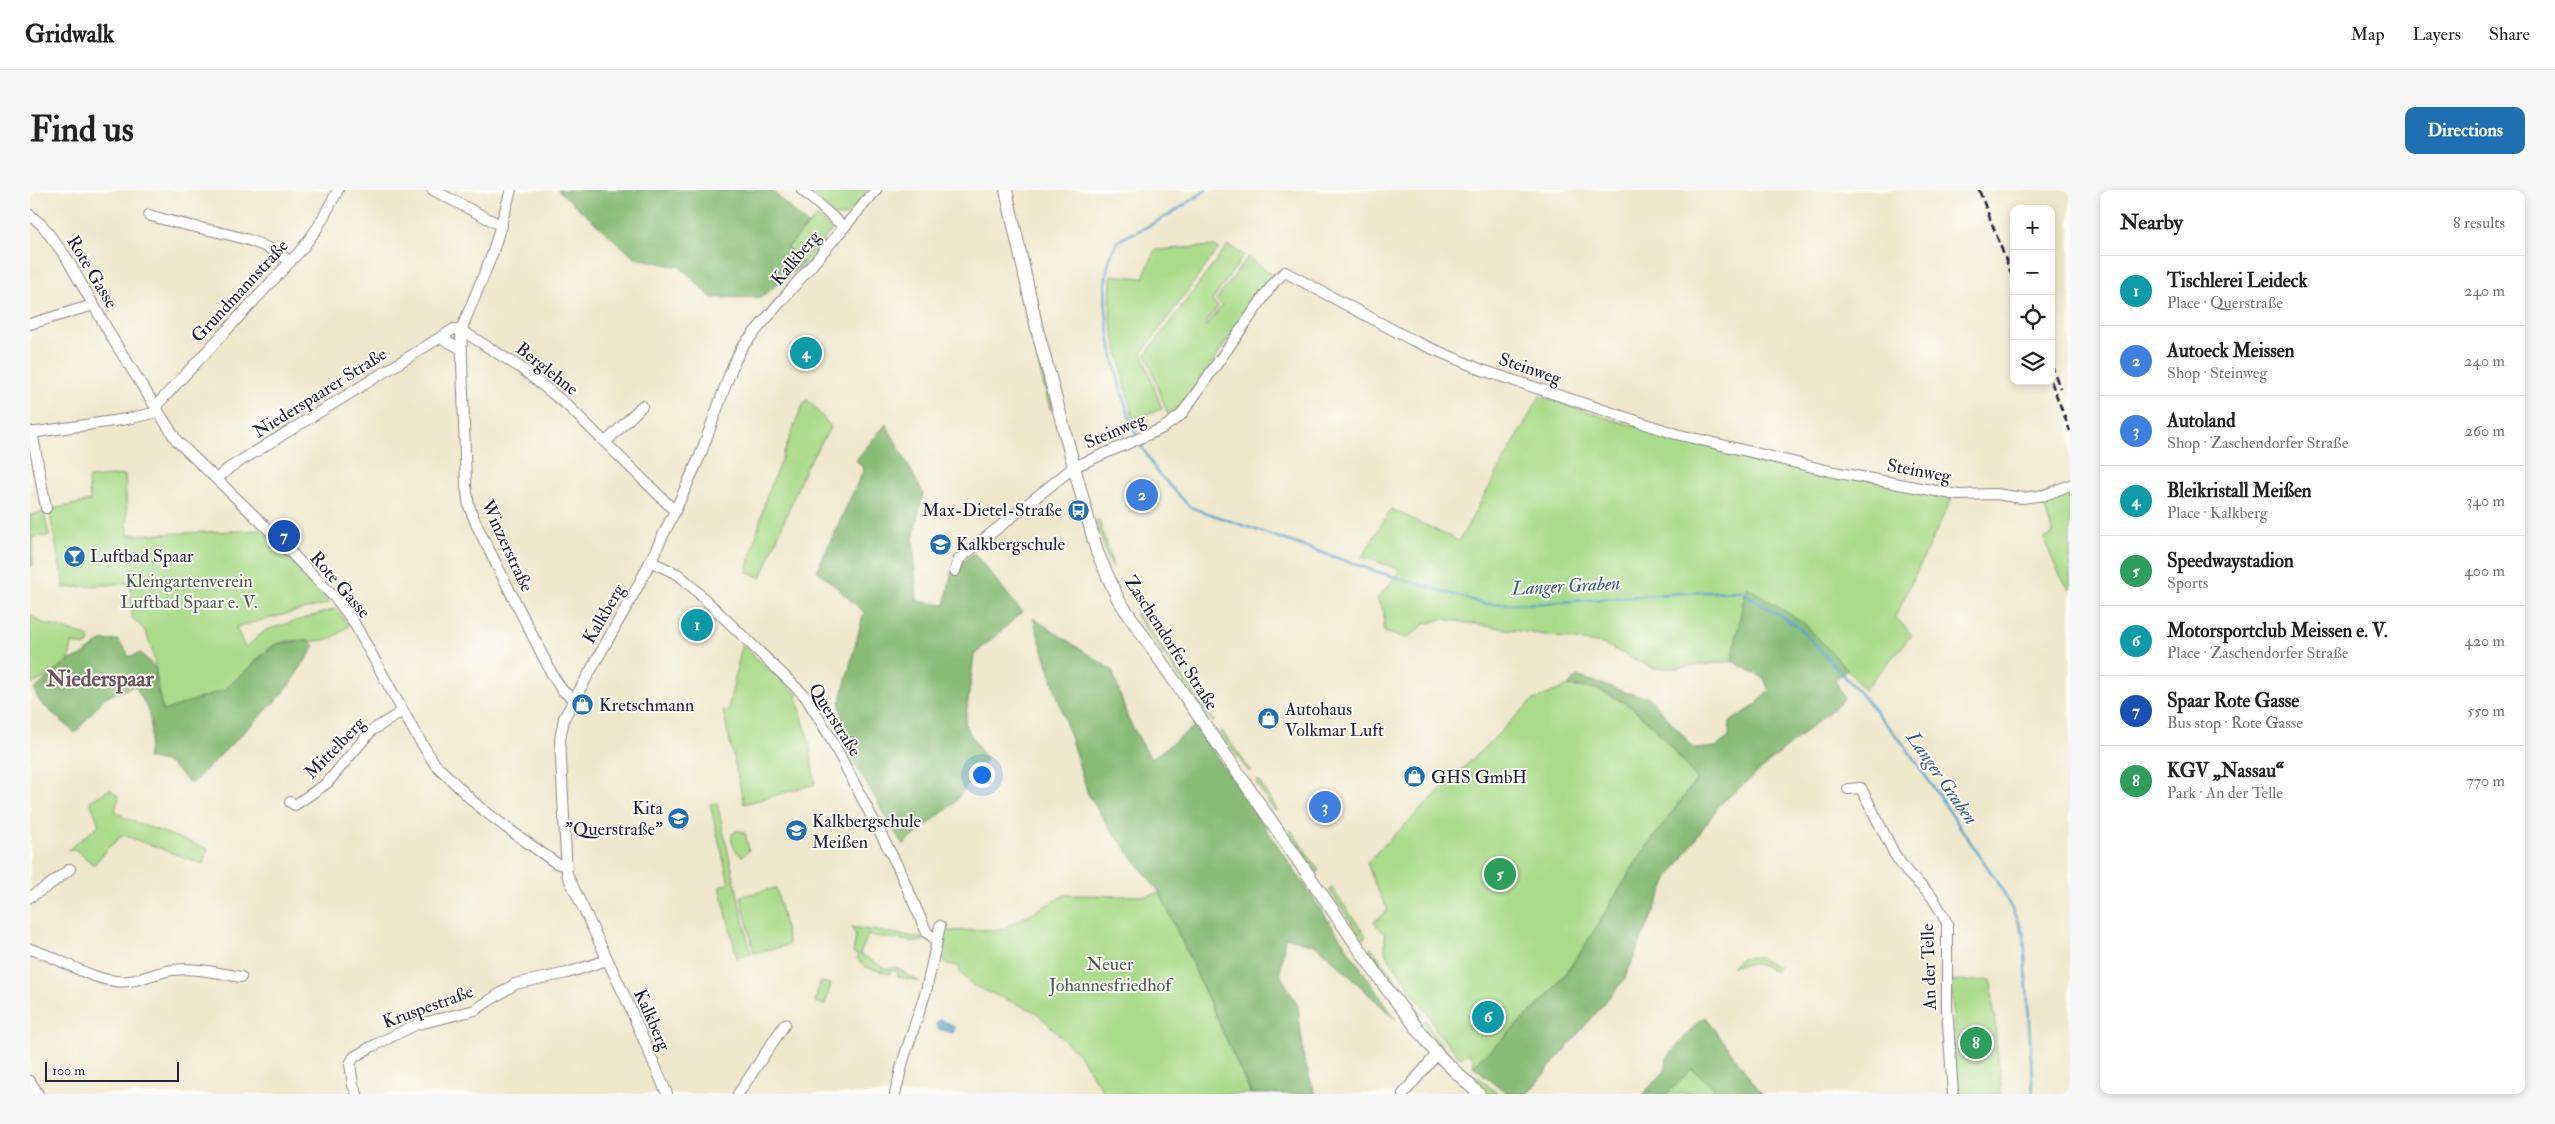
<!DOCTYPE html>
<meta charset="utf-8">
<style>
body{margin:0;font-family:"IM FELL Double Pica",serif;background:#f6f6f6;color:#222}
.controls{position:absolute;right:15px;top:15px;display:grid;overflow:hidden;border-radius:10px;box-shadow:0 2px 8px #0003}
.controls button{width:45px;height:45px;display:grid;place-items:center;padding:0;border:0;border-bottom:1px solid #e0e0e0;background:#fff;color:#222;font:25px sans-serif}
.scale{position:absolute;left:15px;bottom:12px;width:134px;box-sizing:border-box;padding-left:5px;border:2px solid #22223b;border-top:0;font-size:14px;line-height:18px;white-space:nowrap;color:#22223b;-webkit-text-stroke:4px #fdfcf7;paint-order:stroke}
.you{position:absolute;left:951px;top:584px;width:18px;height:18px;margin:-12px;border:4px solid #fff;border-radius:50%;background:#1a73e8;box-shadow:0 0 0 8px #1a73e833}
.badge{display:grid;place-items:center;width:32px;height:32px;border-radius:50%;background:#1f6fb2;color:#fff;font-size:16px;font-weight:700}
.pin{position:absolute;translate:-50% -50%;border:2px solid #fff;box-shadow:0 1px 5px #0006}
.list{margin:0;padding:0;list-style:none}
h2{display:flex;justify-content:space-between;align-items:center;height:65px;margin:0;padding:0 20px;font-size:21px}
h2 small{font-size:16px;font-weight:400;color:#767676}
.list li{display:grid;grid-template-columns:32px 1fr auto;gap:15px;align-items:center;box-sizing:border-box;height:70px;padding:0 20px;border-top:1px solid #e0e0e0}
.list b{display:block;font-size:19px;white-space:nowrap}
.list p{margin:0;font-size:16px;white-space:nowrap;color:#767676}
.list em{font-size:16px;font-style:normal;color:#767676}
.icon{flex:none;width:28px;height:28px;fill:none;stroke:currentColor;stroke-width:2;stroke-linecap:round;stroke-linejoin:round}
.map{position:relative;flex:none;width:2040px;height:904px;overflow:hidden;border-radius:10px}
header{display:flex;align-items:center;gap:30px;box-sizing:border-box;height:70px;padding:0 25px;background:#fff;border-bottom:1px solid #e0e0e0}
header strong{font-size:24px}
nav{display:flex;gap:28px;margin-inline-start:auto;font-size:18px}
.intro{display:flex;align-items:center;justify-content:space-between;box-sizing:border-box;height:120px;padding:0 30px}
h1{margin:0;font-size:35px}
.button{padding:12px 22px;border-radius:10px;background:#1f6fb2;color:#fff;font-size:18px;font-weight:700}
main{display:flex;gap:30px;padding:0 30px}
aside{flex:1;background:#fff;border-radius:10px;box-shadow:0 2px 8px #0003}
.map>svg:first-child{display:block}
</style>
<header>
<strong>Gridwalk</strong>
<nav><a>Map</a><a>Layers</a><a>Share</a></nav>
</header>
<div class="intro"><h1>Find us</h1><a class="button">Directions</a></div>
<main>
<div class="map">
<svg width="2040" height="904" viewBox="0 0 2040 904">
<rect width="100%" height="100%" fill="#fdfcf7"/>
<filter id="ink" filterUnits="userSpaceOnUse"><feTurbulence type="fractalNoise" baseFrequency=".02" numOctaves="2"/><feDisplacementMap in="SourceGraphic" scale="10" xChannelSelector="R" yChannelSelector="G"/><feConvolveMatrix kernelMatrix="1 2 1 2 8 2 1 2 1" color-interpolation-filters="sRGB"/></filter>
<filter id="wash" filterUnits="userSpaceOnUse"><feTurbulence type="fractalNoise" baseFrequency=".0096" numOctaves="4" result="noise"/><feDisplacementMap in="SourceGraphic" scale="20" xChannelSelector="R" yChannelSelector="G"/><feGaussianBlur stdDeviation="1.12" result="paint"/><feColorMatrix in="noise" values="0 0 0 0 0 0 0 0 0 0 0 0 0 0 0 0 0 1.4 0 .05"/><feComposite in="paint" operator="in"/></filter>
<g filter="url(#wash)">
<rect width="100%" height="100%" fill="#efe7cb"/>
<!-- green -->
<g fill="#aadb8a" stroke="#667e62">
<polygon points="777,0 838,0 816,26 806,26"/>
<polygon points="787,26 802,40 774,73 757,58"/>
<polygon points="1198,55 1214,65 1182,111 1188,116 1175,135 1177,136 1192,115 1186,110 1218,67 1241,84 1240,89 1152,216 1138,225 1116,164"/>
<polygon points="1185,56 1189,58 1112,163 1132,219 1103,229 1080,128 1081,85 1113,88 1125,60"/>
<polygon points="995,122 998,122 1023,219 1020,219 1017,208"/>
<polygon points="1510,206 1586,231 1704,262 1922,308 1865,427 1882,445 1834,500 1817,479 1717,397 1702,471 1648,478 1623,478 1573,454 1412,429 1395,434 1377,448 1354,442 1354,422 1347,409 1371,380 1332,367 1361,319 1429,351"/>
<polygon points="777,209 801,237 776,277 731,388 717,382 736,308 772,217"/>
<path d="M 95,285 L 98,345 L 232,340 L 299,413 L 206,437 L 215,458 L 236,440 L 305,419 L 319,435 C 291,463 278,443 247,454 C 233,459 210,490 195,500 C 180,509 151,515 133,522 C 126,496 127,466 116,443 C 114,438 107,433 102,428 L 100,393 L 34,398 L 20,324 L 23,319 L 60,311 L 58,288 Z"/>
<polygon points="2040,296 2040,401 2028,382 2014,349 2023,344 2011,306"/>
<polygon points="14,322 19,346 2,347 3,376 0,376 0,325"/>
<polygon points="1069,330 1083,377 1077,367 1066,331"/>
<polygon points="1107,423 1185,531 1182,532 1105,424"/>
<polygon points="0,424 10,432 57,446 60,451 56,456 42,453 39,470 15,488 0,494"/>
<polygon points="712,455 766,503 779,552 785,594 714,614 693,521 698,520"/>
<polygon points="1538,496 1567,499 1600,516 1623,536 1667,589 1610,666 1549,765 1517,807 1443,876 1444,869 1438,863 1431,868 1406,841 1404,833 1355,762 1355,745 1344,732 1358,720 1345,695 1337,672 1502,511"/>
<polygon points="1192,541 1221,581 1218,581 1190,543"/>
<polygon points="1228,590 1246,618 1248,621 1244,620 1226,593"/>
<polygon points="80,599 89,607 85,620 95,628 178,659 173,674 93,645 77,659 64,675 46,660 38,660 69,635 60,611"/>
<polygon points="687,613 721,764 707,768 690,696 699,693 680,614"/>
<path d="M 708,640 L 715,643 L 719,660 L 713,666 C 705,664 700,651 702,644 Z"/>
<polygon points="1261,640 1289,681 1287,683 1260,643"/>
<polygon points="746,698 759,755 724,763 711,706"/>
<polygon points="1302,698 1336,746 1333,749 1299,700"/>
<polygon points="1130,703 1221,904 1075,904 1050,866 1006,822 944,796 930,783 929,776 917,774 909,764 914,738 921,741 973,739 1035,705 1115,706"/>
<polygon points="821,737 898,749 887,752 838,745 830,764 856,779 865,777 890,792 867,786 868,782 861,780 860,784 835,777 827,769 828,765 823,763 826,745"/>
<polygon points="1341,757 1392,825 1386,830 1346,775 1339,759"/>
<path d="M 1727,767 L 1749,778 L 1745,782 C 1729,770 1718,775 1702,776 L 1712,768 Z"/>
<polygon points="1961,790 1971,904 1928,904 1921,792"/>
<polygon points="790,792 801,794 795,815 785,812"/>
<polygon points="1396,830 1402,844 1432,877 1430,880 1389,834"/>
<polygon points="1662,879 1682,895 1683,904 1637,904"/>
<polygon points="1439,885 1447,886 1468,904 1456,904 1437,887"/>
</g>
<!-- forest -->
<g fill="#87bb76" stroke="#546e58">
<polygon points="528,0 741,0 778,35 757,58 774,73 731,107 682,108 650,77 605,68"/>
<polygon points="856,234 893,303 883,349 887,411 915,415 922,380 944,363 992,422 944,465 935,535 956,570 924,613 873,655 817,561 810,513 834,422 787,380 834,279 826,270"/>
<path d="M 1716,396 L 1775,434 L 1817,479 L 1805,490 L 1814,509 L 1689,615 L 1638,689 L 1594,790 L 1497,904 L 1478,904 L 1443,876 L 1518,807 L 1549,765 L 1610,666 L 1667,589 C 1644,559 1604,507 1565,499 C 1556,497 1547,497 1538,496 L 1547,486 L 1598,503 L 1619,507 L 1665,559 L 1686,557 L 1699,547 L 1700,532 L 1726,515 L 1739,500 L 1734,488 L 1702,471 Z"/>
<polygon points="1003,428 1082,480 1098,529 1121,569 1165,536 1169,540 1366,830 1288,756 1255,747 1250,784 1268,816 1274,870 1285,904 1221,904 1130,703 1076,633 1058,604"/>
<path d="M 88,450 L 97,462 L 98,467 L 111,463 L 126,479 L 126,496 L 133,521 L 194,500 L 246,454 L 279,450 L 285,456 L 253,504 L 161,594 L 139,573 L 117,568 C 124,532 123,528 105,496 L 75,507 L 45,543 L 10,512 L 4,500 L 39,470 L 50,467 L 71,451 Z"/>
<polygon points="1675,827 1732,904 1683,904 1682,895 1662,879 1637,904 1613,904 1635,881 1637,868 1668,832"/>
</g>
<!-- water -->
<polygon fill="#55a3ce" stroke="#3c6284" points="910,829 922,835 925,838 923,843 908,839 906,834"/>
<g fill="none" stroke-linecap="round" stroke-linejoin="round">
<!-- stream -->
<g stroke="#55a3ce" stroke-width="2.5">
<path d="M 1107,247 C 1089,204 1058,91 1088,52 C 1092,47 1102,44 1108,41 C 1133,30 1154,16 1176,0"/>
<polyline points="1109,252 1127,282 1160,317 1345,381 1455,414 1518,413 1652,403 1711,401 1770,438 1835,509 1875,556 1971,697 1994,744 2003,904"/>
</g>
</g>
</g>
<g filter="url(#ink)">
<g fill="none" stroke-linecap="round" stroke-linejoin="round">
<defs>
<g id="minor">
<polyline points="403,0 472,36"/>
<polyline points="772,0 814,37"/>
<polyline points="0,25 12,35 36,67 84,151 147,251 235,336 307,410 323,431 385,543 405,574 448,616 477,638 526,673 536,675"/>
<path d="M 119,25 C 166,41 220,41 260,71"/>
<polyline points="0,134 63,115"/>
<polyline points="431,140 436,296 439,316 447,336 523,486 532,500 543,509"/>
<polyline points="431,140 491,178 537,215 645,321"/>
<polyline points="431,140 462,65 481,0"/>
<polyline points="411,148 432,159"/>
<polyline points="125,217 272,59 288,37 308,0"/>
<polyline points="2,242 16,318"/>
<polyline points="0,243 97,229 128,222"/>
<polyline points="576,252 612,216"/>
<polyline points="187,289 199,278 424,139 431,140"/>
<polyline points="620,371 649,385 659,394 775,506 799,545 868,677 897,743 907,750"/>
<polyline points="925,381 929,369 1044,277 1133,238 1151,225 1245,91 1255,82 1382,150 1452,180 1646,244 1804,282 1928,305 1966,304 1992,308 2015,305 2040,295"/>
<polyline points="1818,599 1831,598 1865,665 1877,682 1903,708 1917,733 1917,818 1923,904"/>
<polyline points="260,612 265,615 297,593 341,541 373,521"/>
<polyline points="0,707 18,696 40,679"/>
<path d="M 0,759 C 29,767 56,788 86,791 C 106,794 124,782 143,780 C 165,777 189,783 211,787"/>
<polyline points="0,891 8,904"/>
<polyline points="327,904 323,895 320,874 324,867 341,857 385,835 445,820 485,794 537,783 577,770"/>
<polyline points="637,904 598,813 537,684 530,550 534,528 608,396 645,321 670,266 703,175 712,157 846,0"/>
<polyline points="708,904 755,834"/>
<polyline points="865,904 873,871 896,801 910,736"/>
<polyline points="1373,904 1407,864"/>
</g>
<polyline id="tertiary" points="976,0 1007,139 1067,362 1088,409 1357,799 1407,864 1449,904"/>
</defs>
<!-- minor casing -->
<use href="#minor" stroke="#888483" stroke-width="12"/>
<!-- tertiary casing -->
<use href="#tertiary" stroke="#888483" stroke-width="14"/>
<!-- minor -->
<use href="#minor" stroke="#fff" stroke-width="10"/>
<!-- tertiary -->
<use href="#tertiary" stroke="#fff" stroke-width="12"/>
<!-- rail -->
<g stroke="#22223b" stroke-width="2.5" stroke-dasharray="8 4" stroke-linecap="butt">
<polyline points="1949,0 1984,91"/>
<polyline points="2021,174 2030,198"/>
<polyline points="2021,191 2040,241"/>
</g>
</g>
</g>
<!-- icons -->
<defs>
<symbol id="bus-disc" viewBox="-11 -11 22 22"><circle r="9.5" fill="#1f6fb2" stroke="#fdfcf7"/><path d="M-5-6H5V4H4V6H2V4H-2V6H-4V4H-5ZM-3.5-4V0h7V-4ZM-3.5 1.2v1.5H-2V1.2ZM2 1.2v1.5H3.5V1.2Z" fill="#fff"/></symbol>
<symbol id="school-disc" viewBox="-11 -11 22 22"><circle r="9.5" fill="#1f6fb2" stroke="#fdfcf7"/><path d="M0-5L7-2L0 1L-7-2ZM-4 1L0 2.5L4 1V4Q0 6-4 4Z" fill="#fff"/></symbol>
<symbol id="bar-disc" viewBox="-11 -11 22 22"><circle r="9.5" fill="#1f6fb2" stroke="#fdfcf7"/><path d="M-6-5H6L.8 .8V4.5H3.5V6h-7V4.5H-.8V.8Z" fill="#fff"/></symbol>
<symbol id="shop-disc" viewBox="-11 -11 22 22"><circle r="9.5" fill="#1f6fb2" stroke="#fdfcf7"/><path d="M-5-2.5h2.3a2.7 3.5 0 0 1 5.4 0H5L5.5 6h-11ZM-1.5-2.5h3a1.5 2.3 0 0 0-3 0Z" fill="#fff"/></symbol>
</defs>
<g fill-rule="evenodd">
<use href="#bus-disc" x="1036" y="308" width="25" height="25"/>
<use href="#school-disc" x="898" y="342" width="25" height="25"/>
<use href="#bar-disc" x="32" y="354" width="25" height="25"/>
<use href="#shop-disc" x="540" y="502" width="25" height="25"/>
<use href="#shop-disc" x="1226" y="516" width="25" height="25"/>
<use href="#shop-disc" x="1372" y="574" width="25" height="25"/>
<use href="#school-disc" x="636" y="616" width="25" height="25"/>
<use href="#school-disc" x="754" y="628" width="25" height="25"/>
</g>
<g text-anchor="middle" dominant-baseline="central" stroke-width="4" stroke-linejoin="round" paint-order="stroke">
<!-- street labels -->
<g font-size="18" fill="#22223b" stroke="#fdfcf7">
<text transform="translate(766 68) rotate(-50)">Kalkberg</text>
<text transform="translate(62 82) rotate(59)">Rote Gasse</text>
<text transform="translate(210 101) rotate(-47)">Grundmannstraße</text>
<text transform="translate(517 179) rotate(38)">Berglehne</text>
<text transform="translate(1500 179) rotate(19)">Steinweg</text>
<text transform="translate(290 203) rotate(-32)">Niederspaarer Straße</text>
<text transform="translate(1085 241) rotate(-23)">Steinweg</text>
<text transform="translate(1889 281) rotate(10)">Steinweg</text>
<text transform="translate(477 356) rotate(65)">Winzerstraße</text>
<text transform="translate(310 395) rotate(49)">Rote Gasse</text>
<text transform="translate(574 424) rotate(-60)">Kalkberg</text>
<text transform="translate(1141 453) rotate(57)">Zaschendorfer Straße</text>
<text transform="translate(805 530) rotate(58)">Querstraße</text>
<text transform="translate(305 558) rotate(-46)">Mittelberg</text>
<text transform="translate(1899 777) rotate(-92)">An der Telle</text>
<text transform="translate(398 817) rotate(-20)">Kruspestraße</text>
<text transform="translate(622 830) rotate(66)">Kalkberg</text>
</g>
<!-- poi labels -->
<g font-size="18" fill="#22223b" stroke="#fdfcf7" text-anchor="start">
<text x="1032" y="320" text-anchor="end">Max-Dietel-Straße</text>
<text x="926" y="354">Kalkbergschule</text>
<text x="60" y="366">Luftbad Spaar</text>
<text x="569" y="515">Kretschmann</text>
<text x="1255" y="519">Autohaus<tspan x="1255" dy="21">Volkmar Luft</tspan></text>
<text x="1401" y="587">GHS GmbH</text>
<text x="633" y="618" text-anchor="end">Kita<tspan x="633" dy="21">"Querstraße"</tspan></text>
<text x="782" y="631">Kalkbergschule<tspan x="782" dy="21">Meißen</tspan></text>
</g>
<!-- park labels -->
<g font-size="18" fill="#4b5a53" stroke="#fdfcf7">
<text x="159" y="391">Kleingartenverein<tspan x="159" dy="21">Luftbad Spaar e. V.</tspan></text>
<text x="1080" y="774">Neuer<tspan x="1080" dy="21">Johannesfriedhof</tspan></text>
</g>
<!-- water labels -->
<g font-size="19" font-style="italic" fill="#395c7d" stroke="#fdfcf7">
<text transform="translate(1536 396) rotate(-3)">Langer Graben</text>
<text transform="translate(1912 588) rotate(55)">Langer Graben</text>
</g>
<!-- district labels -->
<g font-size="22" font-weight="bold" fill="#6e535f" stroke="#fdfcf7">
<text x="70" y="489">Niederspaar</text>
</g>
</g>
</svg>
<div class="controls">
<button>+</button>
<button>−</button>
<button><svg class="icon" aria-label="locate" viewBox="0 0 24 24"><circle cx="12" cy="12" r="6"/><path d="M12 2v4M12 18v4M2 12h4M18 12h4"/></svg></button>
<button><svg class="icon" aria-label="layers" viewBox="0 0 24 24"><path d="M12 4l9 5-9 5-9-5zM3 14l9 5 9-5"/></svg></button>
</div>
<div class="scale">100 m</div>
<div class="you"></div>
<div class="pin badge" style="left:667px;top:435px;background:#0f9aa8">1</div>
<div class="pin badge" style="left:1112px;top:305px;background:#3f7fe0">2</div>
<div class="pin badge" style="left:1295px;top:617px;background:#3f7fe0">3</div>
<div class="pin badge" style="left:776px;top:163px;background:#0f9aa8">4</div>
<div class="pin badge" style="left:1470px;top:684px;background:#2e9e5b">5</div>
<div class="pin badge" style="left:1458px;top:827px;background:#0f9aa8">6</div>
<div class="pin badge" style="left:254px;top:346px;background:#1a4fb4">7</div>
<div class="pin badge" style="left:1946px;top:853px;background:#2e9e5b">8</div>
</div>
<aside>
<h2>Nearby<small>8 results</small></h2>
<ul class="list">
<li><span class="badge" style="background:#0f9aa8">1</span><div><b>Tischlerei Leideck</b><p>Place · Querstraße</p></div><em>240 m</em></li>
<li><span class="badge" style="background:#3f7fe0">2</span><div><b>Autoeck Meissen</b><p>Shop · Steinweg</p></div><em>240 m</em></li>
<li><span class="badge" style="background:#3f7fe0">3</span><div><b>Autoland</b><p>Shop · Zaschendorfer Straße</p></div><em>260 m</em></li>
<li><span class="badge" style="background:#0f9aa8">4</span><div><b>Bleikristall Meißen</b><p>Place · Kalkberg</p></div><em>340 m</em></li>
<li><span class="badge" style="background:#2e9e5b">5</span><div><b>Speedwaystadion</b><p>Sports</p></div><em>400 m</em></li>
<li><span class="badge" style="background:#0f9aa8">6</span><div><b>Motorsportclub Meissen e. V.</b><p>Place · Zaschendorfer Straße</p></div><em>420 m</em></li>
<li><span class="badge" style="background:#1a4fb4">7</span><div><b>Spaar Rote Gasse</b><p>Bus stop · Rote Gasse</p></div><em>550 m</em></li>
<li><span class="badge" style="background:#2e9e5b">8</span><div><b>KGV „Nassau“</b><p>Park · An der Telle</p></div><em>770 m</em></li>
</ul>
</aside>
</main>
